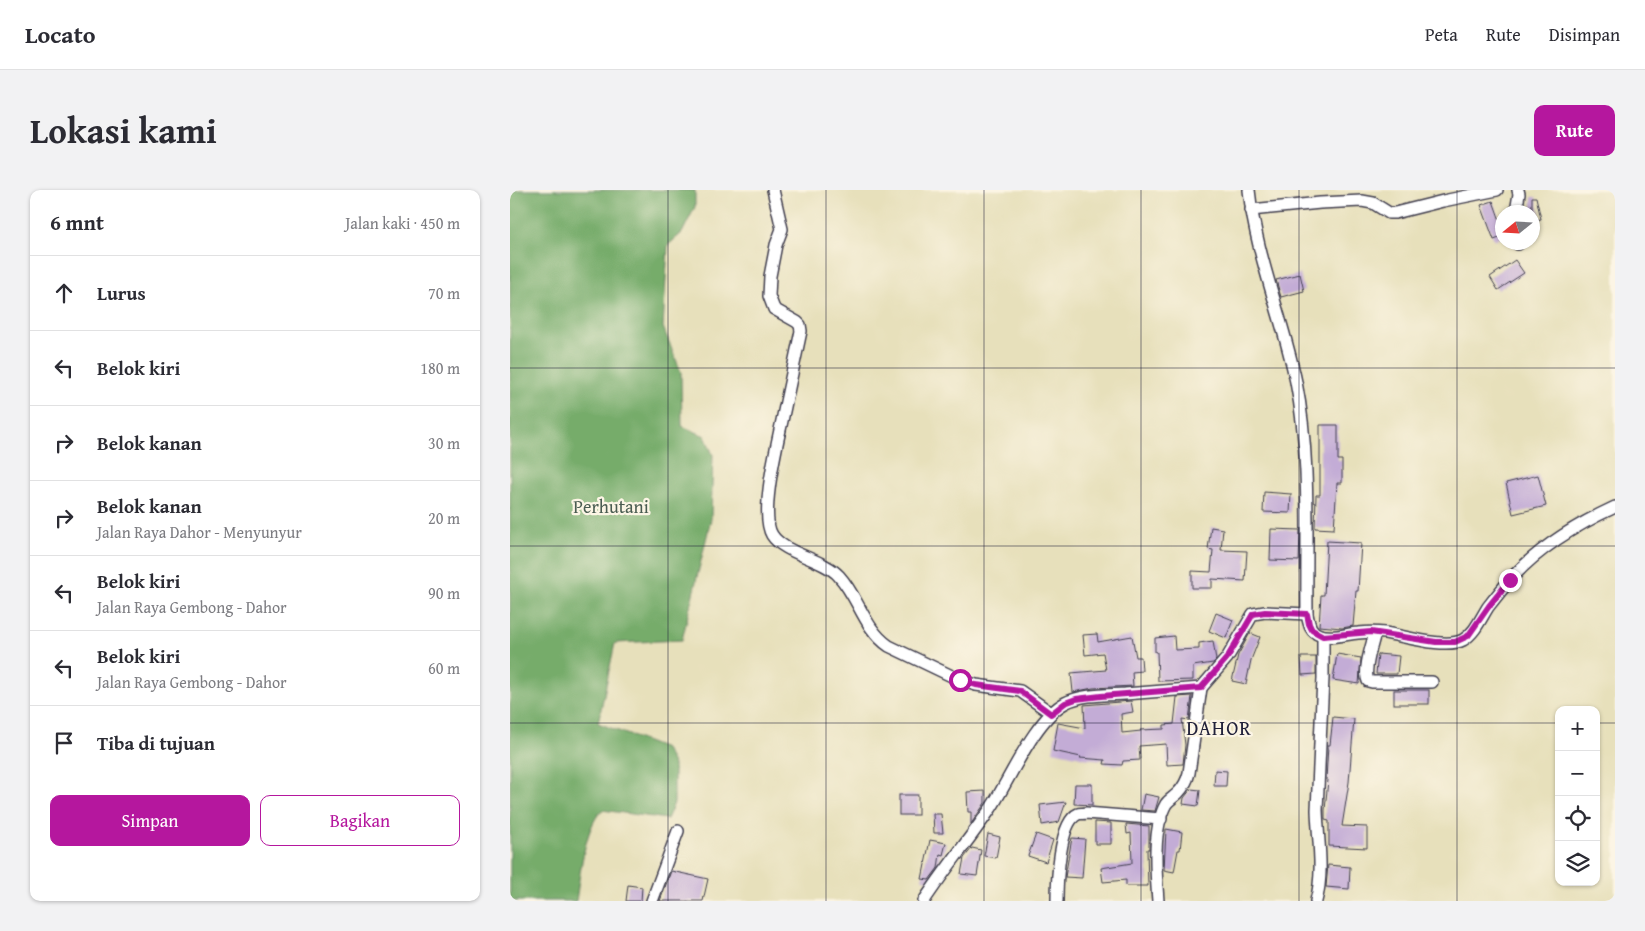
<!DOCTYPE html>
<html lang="id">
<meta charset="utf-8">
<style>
body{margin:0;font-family:"Gentium Book Plus",serif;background:#f2f2f3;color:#2b2b33}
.controls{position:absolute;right:15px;bottom:15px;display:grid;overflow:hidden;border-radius:10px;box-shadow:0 1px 4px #0004}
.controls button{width:45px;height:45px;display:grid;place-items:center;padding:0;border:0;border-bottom:1px solid #e1e1e2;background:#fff;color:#2b2b33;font:25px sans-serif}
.compass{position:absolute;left:985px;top:15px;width:45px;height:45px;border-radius:50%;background:#fff;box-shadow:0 1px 4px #0004;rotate:252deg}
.stop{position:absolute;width:15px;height:15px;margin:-11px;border:4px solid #b5179e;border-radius:50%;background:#fff}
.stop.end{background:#b5179e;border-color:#fff;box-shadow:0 1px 5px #0008}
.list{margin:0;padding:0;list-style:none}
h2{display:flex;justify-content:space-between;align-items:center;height:65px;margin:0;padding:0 20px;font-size:21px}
h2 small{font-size:16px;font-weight:400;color:#7c7c81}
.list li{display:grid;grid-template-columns:32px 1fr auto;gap:15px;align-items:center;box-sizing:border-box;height:75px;padding:0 20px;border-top:1px solid #e1e1e2}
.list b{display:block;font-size:19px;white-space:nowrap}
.list p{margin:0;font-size:16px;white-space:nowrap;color:#7c7c81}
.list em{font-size:16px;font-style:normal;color:#7c7c81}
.actions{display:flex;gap:10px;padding:15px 20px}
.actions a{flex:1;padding:11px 0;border:1px solid #b5179e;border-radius:10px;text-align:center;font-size:18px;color:#b5179e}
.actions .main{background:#b5179e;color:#fff}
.icon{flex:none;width:28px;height:28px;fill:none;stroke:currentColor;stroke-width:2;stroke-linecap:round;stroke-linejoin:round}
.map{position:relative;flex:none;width:1105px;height:711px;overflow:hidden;border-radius:10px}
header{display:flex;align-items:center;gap:30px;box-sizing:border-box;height:70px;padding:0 25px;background:#fff;border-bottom:1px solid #e1e1e2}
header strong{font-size:24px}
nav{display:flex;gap:28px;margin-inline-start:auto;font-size:18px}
.intro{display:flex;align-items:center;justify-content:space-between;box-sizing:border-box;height:120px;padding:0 30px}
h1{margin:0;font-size:35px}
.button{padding:12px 22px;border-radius:10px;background:#b5179e;color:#fff;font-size:18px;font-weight:700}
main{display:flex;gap:30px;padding:0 30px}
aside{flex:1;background:#fff;border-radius:10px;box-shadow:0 1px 4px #0004}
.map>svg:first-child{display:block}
</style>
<header>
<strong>Locato</strong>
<nav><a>Peta</a><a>Rute</a><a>Disimpan</a></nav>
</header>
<div class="intro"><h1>Lokasi kami</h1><a class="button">Rute</a></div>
<main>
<aside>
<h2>6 mnt<small>Jalan kaki · 450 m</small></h2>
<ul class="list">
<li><svg class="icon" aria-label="ahead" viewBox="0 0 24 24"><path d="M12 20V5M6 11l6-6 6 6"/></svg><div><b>Lurus</b></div><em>70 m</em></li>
<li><svg class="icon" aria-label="left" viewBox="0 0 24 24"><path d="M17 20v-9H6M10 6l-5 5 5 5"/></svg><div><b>Belok kiri</b></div><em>180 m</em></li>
<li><svg class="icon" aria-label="right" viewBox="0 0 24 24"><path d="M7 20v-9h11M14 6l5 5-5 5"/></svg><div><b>Belok kanan</b></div><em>30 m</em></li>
<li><svg class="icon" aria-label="right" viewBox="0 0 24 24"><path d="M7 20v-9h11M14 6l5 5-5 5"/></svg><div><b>Belok kanan</b><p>Jalan Raya Dahor - Menyunyur</p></div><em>20 m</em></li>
<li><svg class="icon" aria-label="left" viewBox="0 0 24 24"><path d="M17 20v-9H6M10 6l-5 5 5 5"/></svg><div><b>Belok kiri</b><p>Jalan Raya Gembong - Dahor</p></div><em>90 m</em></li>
<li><svg class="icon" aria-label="left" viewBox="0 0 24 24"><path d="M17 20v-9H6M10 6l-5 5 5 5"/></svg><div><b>Belok kiri</b><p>Jalan Raya Gembong - Dahor</p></div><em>60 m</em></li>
<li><svg class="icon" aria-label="arrive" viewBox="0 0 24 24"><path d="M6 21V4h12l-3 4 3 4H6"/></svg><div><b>Tiba di tujuan</b></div></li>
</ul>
<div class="actions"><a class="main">Simpan</a><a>Bagikan</a></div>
</aside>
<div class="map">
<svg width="1105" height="711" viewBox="0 0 1105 711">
<rect width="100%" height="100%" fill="#fcf5e5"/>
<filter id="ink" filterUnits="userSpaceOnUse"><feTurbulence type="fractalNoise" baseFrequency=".02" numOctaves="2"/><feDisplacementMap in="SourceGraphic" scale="10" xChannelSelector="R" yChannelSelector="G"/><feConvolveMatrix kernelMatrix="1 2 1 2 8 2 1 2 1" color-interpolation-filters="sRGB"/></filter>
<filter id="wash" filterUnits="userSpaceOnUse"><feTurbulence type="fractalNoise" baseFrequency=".0096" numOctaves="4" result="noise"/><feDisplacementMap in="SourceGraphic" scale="20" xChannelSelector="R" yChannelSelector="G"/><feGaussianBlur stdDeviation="1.12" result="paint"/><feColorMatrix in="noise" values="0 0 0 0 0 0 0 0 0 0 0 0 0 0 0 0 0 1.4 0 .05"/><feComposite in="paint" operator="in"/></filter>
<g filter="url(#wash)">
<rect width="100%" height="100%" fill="#e7e0bb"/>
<!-- forest -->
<path fill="#76ac6a" stroke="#4c6752" d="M 0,0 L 185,0 L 185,17 L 172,43 L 158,55 L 153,137 L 171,182 L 172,236 L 195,246 L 203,265 L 201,329 L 172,450 L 105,453 L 88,533 L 155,559 L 164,575 L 164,613 L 157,629 L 92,620 C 74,638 70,686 66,711 L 0,711 Z"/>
<g id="blocks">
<!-- building -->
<g fill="#c3acd6">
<polygon points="1022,7 1026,7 1031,29 1022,31"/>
<polygon points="983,11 992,36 992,47 984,50 971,15"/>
<polygon points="1005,70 1014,83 988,100 980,87"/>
<polygon points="790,84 794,101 771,107 766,90"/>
<polygon points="810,235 828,235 828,270 832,270 832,293 827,293 824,339 805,338 806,305 810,305"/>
<polygon points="1028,285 1036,316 1003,324 996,293"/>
<polygon points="754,302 781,304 780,323 753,322"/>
<polygon points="701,337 713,339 711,360 737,361 735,391 702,389 702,398 682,398 682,381 701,382 703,360 698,359"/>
<polygon points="761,339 790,340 789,371 760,370"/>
<polygon points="817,351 851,353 848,401 846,401 843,436 832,438 809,436 811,405 814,405"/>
<polygon points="706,423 723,430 716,448 699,441"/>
<polygon points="740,443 750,447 741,470 736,494 722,491 728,465"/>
<polygon points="587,444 588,452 622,446 626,467 631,467 632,481 622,482 623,496 583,498 563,502 561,483 596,480 593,463 575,465 573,445"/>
<polygon points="664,446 665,460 689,459 689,453 703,451 706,470 703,473 683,476 683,490 648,491 647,462 645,462 645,448"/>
<polygon points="827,464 851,468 849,494 823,490"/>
<polygon points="868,464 889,466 887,484 866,484"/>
<polygon points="791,467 806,467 806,484 792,485"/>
<rect x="884" y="500" width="35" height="14"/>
<polygon points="682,506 679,530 672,529 675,555 673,574 657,575 656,554 629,556 630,570 613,571 612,575 594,574 595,570 570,568 571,567 543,561 548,533 575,538 574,515 621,511 623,522 611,524 612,543 631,541 630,540 654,539 654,535 664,534 667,507"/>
<polygon points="823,527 844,529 839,592 832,636 857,637 857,658 819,656 819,631 815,630 815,620 818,590 816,590 817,573 818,555 820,555"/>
<polygon points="705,580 717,581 716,596 704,596"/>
<polygon points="565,594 582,594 582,615 564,614"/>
<polygon points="681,599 690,600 688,616 673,614 674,608"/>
<polygon points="475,601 475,613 461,634 461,622 458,622 457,602"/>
<polygon points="634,604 649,607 645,621 631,620"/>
<rect x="389" y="605" width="19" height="20"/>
<polygon points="556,612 549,632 532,635 530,615"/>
<polygon points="423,624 431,624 433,643 424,643"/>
<polygon points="585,632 601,633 601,654 585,654"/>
<polygon points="616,634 639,636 639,659 637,659 638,696 616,696 616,690 593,692 591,678 622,673 621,643 617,644"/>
<polygon points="656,639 672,642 670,660 668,660 664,682 654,680"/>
<polygon points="478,644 490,647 486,668 474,666"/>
<polygon points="526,644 543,650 536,672 518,666"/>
<polygon points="562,648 575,649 572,688 555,687"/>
<polygon points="420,650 436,653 433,665 430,664 428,678 419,690 412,689"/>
<polygon points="462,658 471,660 467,686 451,684 454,668"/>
<polygon points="818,675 840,677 839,699 816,697"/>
<polygon points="161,681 198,689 193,711 150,711"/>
<polygon points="118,695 132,697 131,711 116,711"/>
</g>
</g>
</g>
<g filter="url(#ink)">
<use href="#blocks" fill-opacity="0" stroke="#403e4e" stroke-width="1"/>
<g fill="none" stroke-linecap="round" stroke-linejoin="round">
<defs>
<g id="minor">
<path d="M 263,0 L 272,39 L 266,55 L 260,86 L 259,106 L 264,119 L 287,132 L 290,135 L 291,141 C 285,169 279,198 273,226 C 268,251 249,324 262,345 C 274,364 314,369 329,386 C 349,408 354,439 379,456 L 450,490 L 466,495 L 510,501 L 541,523"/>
<path d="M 739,0 C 746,66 773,128 786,192 C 801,267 796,348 797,424 C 799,434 800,442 810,445 C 822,449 836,444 848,443 C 857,442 866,442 875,443 C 894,446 936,459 953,450 C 965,443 971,428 978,417 C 985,408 992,399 1000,390 C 1029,357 1066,335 1105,317"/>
<polyline points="741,20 810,13 852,11 863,13 879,23 885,23 933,11 987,0"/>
<polyline points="1006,22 1009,4 1008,0"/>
<polyline points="1008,52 1008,54"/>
<path d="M 865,443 C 862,455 853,480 858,491 L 862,492 L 922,492"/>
<polyline points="142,711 168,641"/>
<path d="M 414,711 C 435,679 459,650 481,618 C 500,589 525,529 555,513 C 572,504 596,505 615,504 C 640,502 665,500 691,498 L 717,468 L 743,424 L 755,422 L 797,424"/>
<path d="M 547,711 C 547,693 549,632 568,624 C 570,623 573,624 576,623 L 651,629"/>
<path d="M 648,711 C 646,684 642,638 656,614 C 659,610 664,607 668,603 C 673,598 677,591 679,583 L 691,498"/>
<path d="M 806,711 C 814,681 808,651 807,620 L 813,488 L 813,446"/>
</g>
</defs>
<!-- minor casing -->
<use href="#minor" stroke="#403e4e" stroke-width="14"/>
<!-- minor -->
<use href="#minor" stroke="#fff" stroke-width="11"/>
</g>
</g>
<g fill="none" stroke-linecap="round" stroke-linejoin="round" filter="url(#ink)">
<!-- route -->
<polyline stroke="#b5179e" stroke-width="6" points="450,490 466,495 510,501 541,524 555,513 566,509 591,506 691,498 717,468 743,424 755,422 797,424 799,434 802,440 813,446 861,442 926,452 945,452 958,446 979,416 1000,390"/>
</g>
<!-- grid -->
<path fill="none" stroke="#22223b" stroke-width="1" stroke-opacity="0.55" d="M 158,0 L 158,711M 316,0 L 316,711M 474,0 L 474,711M 631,0 L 631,711M 789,0 L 789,711M 947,0 L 947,711M 0,178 L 1105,178M 0,356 L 1105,356M 0,533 L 1049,533M 1086,533 L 1105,533"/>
<g text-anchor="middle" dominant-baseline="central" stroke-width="4.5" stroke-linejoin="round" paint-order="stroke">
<!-- park labels -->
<g font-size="18" fill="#4a5c51" stroke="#fcf5e5">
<text x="101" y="316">Perhutani</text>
</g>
<!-- quarter labels -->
<g font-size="20" letter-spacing="1" fill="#22223b" stroke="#fcf5e5">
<text x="709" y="537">DAHOR</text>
</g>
</g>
</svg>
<div class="controls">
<button>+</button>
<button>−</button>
<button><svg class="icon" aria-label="locate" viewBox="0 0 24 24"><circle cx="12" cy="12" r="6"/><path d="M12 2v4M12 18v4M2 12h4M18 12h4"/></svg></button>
<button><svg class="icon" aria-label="layers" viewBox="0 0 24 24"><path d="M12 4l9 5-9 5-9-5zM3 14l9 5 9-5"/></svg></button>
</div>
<svg class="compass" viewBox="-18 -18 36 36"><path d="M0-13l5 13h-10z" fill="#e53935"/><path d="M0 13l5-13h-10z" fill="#7c7c81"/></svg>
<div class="stop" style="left:450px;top:490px"></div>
<div class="stop end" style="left:1000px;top:390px"></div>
</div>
</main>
